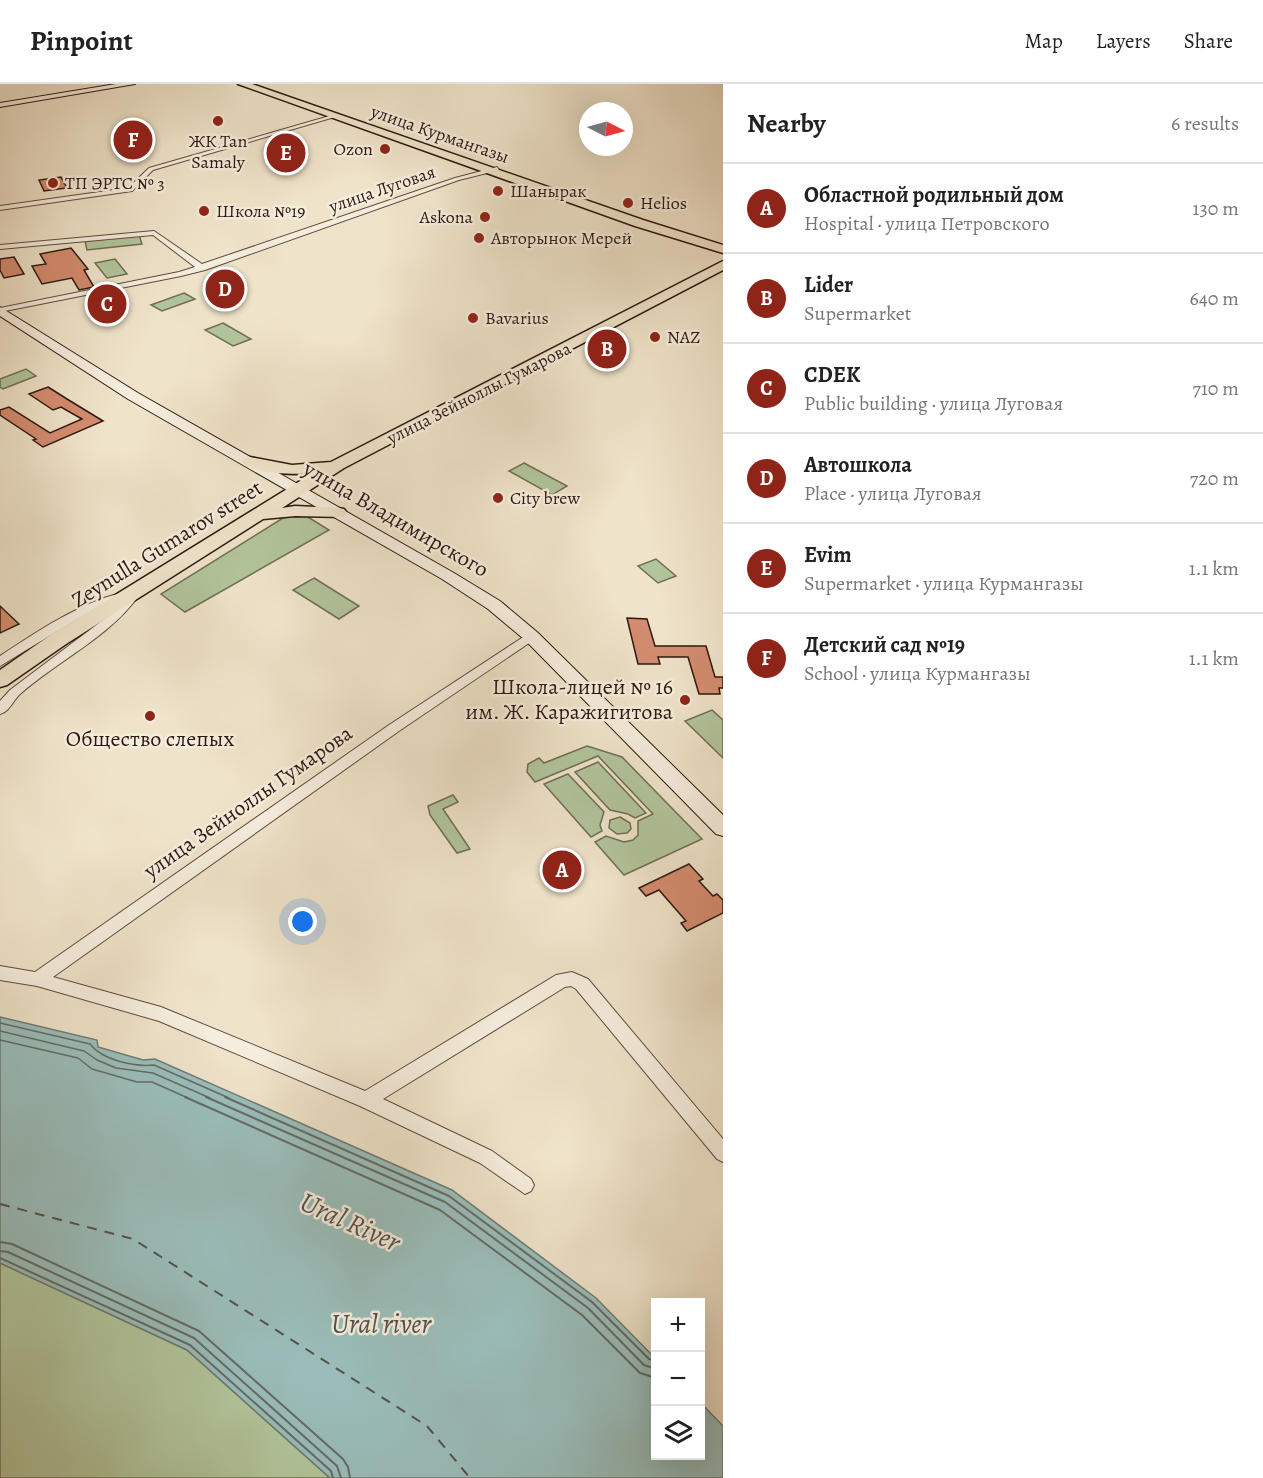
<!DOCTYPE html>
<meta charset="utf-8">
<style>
body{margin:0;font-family:Alegreya,serif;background:#f2f2f2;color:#222}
.controls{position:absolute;right:18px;bottom:18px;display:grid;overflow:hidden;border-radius:0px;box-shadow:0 6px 24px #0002}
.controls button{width:54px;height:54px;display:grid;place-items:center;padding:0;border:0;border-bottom:2px solid #e0e0e0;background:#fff;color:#222;font:30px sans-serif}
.compass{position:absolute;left:579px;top:18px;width:54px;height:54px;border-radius:50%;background:#fff;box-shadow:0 6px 24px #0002;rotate:96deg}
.you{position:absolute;left:303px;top:838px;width:21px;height:21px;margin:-15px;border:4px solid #fff;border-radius:50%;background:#1a73e8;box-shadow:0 0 0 9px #1a73e833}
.badge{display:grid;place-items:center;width:39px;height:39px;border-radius:50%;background:#8f2418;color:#fff;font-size:20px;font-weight:700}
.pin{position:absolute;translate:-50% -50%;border:3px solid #fff;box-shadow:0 2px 6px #0006}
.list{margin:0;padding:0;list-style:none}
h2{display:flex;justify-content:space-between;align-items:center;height:78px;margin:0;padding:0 24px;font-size:26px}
h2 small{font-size:20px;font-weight:400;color:#767676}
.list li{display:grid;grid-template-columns:39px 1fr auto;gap:18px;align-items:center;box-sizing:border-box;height:90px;padding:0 24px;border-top:2px solid #e0e0e0}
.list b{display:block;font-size:22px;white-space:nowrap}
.list p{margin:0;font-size:20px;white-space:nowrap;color:#767676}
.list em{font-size:20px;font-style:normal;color:#767676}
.icon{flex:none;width:33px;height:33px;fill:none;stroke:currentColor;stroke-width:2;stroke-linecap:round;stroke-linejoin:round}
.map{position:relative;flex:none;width:723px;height:1394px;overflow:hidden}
header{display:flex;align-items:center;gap:36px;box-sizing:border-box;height:84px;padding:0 30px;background:#fff;border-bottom:2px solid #e0e0e0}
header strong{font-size:28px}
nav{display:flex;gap:33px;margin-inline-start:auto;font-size:21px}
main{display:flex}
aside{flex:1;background:#fff}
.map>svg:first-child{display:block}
</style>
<header>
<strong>Pinpoint</strong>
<nav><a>Map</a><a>Layers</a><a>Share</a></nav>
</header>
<main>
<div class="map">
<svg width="723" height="1394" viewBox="0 0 723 1394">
<rect width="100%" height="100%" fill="#efe3ca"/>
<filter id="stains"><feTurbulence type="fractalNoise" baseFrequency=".00333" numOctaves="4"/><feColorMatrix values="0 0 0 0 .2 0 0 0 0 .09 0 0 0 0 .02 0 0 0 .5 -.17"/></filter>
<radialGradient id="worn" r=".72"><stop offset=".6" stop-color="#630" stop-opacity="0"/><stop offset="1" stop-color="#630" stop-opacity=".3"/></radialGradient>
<!-- green -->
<g fill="#b2c59c" stroke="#706f56" stroke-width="1.5">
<polygon points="139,151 142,160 87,166 85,157"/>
<polygon points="115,175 127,190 107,194 95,179"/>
<polygon points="184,209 195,215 162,227 151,221"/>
<polygon points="223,239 251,255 233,262 205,246"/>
<polygon points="26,285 36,292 3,305 0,303 0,295"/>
<polygon points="524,379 567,402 552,411 509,387"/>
<polygon points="303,430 329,446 185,528 161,510 283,434"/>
<polygon points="656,475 676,492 658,499 638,482"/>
<polygon points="314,494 359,522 339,535 293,506"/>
<polygon points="712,626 723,636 723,674 685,637"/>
<polygon points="587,662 622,673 702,755 624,791 595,758 606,752 624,758 633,756 638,751 638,737 653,730 598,672 535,698 527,688 528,680 539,674 544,679"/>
<polygon points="598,678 646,729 635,734 628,730 610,726 575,688"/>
<polygon points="568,690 604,728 600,741 602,747 591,753 544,700"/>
<polygon points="453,711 458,718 443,725 470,765 457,769 430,731 428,722"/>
<polygon points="620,733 630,739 631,745 627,749 617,750 609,744 610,736"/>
<polygon points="0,1179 187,1266 330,1394 0,1394"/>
</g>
<!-- water -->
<polygon fill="#9abdba" stroke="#6e7b76" stroke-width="1.5" points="0,933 97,956 98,963 143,976 155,975 452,1106 596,1214 655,1274 656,1372 700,1372 701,1319 723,1342 723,1394 330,1394 187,1266 0,1179"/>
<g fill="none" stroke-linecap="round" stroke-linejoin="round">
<!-- shore-far1 -->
<g stroke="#646b66" stroke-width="1.5">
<path d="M 0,939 L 90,960 C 102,976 134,983 154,981 L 229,1014"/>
<polyline points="0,947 84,967 97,976 116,984 153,989 210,1014"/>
<polyline points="0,956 78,974 92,985 137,998 152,998 188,1014"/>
</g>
<!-- shore -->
<g stroke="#646b66" stroke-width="2">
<polyline points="185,1013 440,1126 582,1231 640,1289 656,1294"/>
<polyline points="206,1013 445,1118 588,1224 644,1281 656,1285"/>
<polyline points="225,1013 449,1112 592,1218 649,1275 656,1277"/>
<polyline points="0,1158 12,1160 199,1247 343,1375 348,1383 350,1394"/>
<polyline points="0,1167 8,1168 194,1254 337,1382 341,1394"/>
<polyline points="0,1174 190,1261 331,1387 333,1394"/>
</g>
<!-- ferry -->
<polyline stroke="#53524c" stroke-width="2" stroke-dasharray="10 8" stroke-linecap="butt" points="0,1120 133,1155 427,1342 470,1394"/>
</g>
<!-- building -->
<g fill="#d48c70" stroke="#2d1911" stroke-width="1.5">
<polygon points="61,93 67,104 44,107 39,96"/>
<polygon points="71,164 88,185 84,186 94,203 79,206 72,194 42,200 32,182 46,180 40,170"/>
<polygon points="14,173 24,190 4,194 0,186 0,175"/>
<polygon points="48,303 67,315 103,337 43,363 33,356 36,355 0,331 0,326 9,323 50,349 82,335 61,323 53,326 29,310"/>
<polygon points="0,522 19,540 0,549"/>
<polygon points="627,534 647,535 655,562 706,562 715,593 723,593 723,604 719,604 720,610 699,610 688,573 658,573 660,580 638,580"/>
<polygon points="689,780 703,795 699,797 713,812 717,810 723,816 723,829 687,847 681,839 686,837 659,806 646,812 639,804"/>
</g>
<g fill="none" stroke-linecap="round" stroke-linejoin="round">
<defs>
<g id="street">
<polygon points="333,31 338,32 153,86 132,107 0,126 0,122 128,104 149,84"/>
<polygon points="497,83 499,86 459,96 205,186 181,192 0,228 0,224 179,188 195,183 153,151 0,165 0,161 154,147 202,180 455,94"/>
<path d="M 134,506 L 140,510 C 109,554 58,576 19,611 C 13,617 9,628 0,630 L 0,617 L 10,606 L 111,530 L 124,515 L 79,534 L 0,582 L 0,572 C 33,550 66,528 104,514 C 115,510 125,509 134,506 Z"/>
<polygon points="531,548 537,552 535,555 399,647 53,893 161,923 365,1007 556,891 572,888 588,895 723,1055 723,1078 717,1075 576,905 571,902 565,903 383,1015 492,1067 531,1095 534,1101 531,1107 525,1110 480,1079 360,1022 159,937 37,902 0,896 0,882 35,888 389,641"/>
</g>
<g id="secondary">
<polygon points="116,0 135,0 0,23 0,19"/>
<polygon points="0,223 138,309 454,489 500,517 537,548 723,731 723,752 716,750 525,556 488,525 442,495 128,315 0,232"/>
</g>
<g id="primary">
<polygon points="238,0 252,0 643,136 723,161 723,169 635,142"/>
<path d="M 723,177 L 723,186 L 344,384 L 282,424 L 295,422 L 338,424 L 344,425 L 347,429 L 344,433 L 295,432 L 263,435 L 66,560 L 7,601 L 0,603 L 0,586 L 52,550 L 313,389 C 298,391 252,390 242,378 L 244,375 L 250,373 L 292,381 L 331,378 Z"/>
</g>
</defs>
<!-- street casing -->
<use href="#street" stroke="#5e4c3f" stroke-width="2"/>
<!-- secondary casing -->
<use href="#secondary" stroke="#2d1911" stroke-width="2"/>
<!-- primary casing -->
<use href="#primary" stroke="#2d1911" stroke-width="3"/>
<!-- street -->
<use href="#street" fill="#f5eddd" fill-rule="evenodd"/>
<!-- secondary -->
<use href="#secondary" fill="#f5eddd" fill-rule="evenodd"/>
<!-- primary -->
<use href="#primary" fill="#efe3ca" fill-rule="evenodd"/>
</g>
<!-- markers -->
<g fill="#8f2418" stroke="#f5eddd" stroke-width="2">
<circle cx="218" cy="37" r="6"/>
<circle cx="385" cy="65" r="6"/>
<circle cx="53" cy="99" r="6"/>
<circle cx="498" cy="107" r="6"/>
<circle cx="628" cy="119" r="6"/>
<circle cx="204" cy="127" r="6"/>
<circle cx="485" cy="133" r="6"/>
<circle cx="479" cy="154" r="6"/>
<circle cx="473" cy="234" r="6"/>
<circle cx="655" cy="253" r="6"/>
<circle cx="498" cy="414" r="6"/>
<circle cx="685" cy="616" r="6"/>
<circle cx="150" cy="632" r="6"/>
</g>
<g text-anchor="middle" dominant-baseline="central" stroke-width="5" stroke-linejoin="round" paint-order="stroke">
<!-- far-street labels -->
<g font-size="18" fill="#2d1911" stroke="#f5eddd">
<text transform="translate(440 50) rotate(19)">улица Курмангазы</text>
<text transform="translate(382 105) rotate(-19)">улица Луговая</text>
<text transform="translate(479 309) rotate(-27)">улица Зейноллы Гумарова</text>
</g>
<!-- far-poi labels -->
<g font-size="18" fill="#2d1911" stroke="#f5eddd" text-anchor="start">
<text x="218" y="57" text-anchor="middle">ЖК Tan<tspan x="218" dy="21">Samaly</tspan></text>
<text x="373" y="65" text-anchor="end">Ozon</text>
<text x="65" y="99">ТП ЭРТС № 3</text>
<text x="510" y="107">Шанырак</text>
<text x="640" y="119">Helios</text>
<text x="216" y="127">Школа №19</text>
<text x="473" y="133" text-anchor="end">Askona</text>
<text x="491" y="154">Авторынок Мерей</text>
<text x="485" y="234">Bavarius</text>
<text x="667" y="253">NAZ</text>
<text x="510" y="414">City brew</text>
</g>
<!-- street labels -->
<g font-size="22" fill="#2d1911" stroke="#f5eddd">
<text transform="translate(396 435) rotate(30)">улица Владимирского</text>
<text transform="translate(167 460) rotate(-32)">Zeynulla Gumarov street</text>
<text transform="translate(248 718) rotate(-35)">улица Зейноллы Гумарова</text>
</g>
<!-- poi labels -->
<g font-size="22" fill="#2d1911" stroke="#f5eddd" text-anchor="end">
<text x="673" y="603">Школа-лицей № 16<tspan x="673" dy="25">им. Ж. Каражигитова</tspan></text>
<text x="150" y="655" text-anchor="middle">Общество слепых</text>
</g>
<!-- near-water labels -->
<g font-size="28" font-style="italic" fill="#53524c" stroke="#f5eddd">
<text transform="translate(350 1138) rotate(24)">Ural River</text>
<text x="381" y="1240">Ural river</text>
</g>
</g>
<rect width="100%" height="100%" filter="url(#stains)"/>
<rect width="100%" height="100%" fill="url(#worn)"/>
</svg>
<div class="controls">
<button>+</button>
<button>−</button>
<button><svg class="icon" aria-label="layers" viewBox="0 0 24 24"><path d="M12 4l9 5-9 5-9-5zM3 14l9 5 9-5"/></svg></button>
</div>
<svg class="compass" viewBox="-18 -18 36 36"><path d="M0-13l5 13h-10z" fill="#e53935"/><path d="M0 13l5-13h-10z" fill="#767676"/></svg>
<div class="you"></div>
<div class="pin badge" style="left:562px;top:786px">A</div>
<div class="pin badge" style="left:607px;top:265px">B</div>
<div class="pin badge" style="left:107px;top:220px">C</div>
<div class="pin badge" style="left:225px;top:205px">D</div>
<div class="pin badge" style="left:286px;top:69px">E</div>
<div class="pin badge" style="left:133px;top:56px">F</div>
</div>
<aside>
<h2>Nearby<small>6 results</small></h2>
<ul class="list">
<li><span class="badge">A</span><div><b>Областной родильный дом</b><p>Hospital · улица Петровского</p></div><em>130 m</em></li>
<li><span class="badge">B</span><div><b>Lider</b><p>Supermarket</p></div><em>640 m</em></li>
<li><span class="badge">C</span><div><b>CDEK</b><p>Public building · улица Луговая</p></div><em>710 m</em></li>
<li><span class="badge">D</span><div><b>Автошкола</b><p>Place · улица Луговая</p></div><em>720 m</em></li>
<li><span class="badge">E</span><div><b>Evim</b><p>Supermarket · улица Курмангазы</p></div><em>1.1 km</em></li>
<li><span class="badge">F</span><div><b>Детский сад №19</b><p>School · улица Курмангазы</p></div><em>1.1 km</em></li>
</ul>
</aside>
</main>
